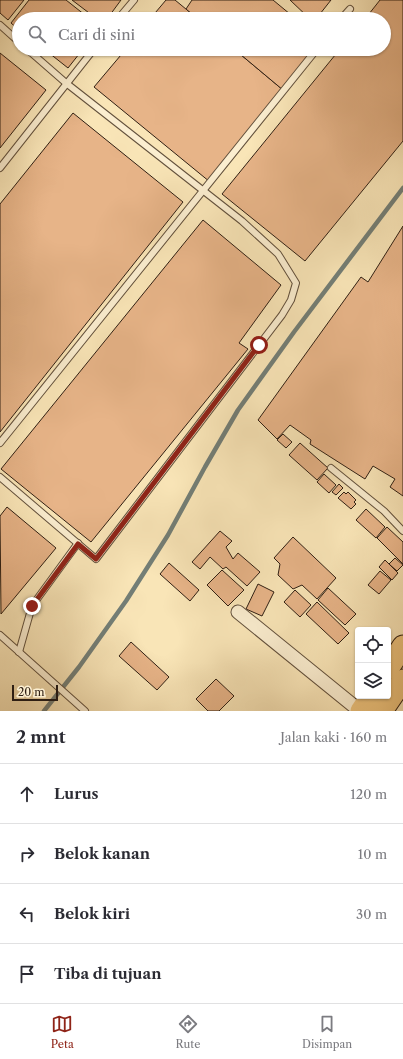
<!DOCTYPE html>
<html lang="id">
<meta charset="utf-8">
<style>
body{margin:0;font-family:"Libre Caslon Text",serif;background:#f7f7f7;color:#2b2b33}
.controls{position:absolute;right:12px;bottom:12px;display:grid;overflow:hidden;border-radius:4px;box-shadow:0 1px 3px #0004}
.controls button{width:36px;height:36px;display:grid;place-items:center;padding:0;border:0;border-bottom:1px solid #e1e1e2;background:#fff;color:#2b2b33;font:20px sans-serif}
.scale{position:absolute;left:12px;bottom:10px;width:46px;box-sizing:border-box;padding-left:4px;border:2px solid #2f1f13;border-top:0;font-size:11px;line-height:14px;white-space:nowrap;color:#2f1f13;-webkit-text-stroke:3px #fbeed0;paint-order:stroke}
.stop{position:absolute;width:12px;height:12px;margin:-9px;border:3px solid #8f2418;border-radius:50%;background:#fff}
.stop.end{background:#8f2418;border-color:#fff;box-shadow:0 1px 4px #0008}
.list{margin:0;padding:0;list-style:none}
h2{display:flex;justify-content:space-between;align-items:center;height:52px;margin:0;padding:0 16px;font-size:17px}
h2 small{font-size:13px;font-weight:400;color:#7c7c81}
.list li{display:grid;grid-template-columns:26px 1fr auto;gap:12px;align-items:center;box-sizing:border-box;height:60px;padding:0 16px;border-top:1px solid #e1e1e2}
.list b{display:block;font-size:15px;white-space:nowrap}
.list em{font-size:13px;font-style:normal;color:#7c7c81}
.icon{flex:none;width:22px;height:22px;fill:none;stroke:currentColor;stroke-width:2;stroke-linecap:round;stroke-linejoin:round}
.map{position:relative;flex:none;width:403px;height:711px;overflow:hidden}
.search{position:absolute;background:#fff;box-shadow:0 1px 3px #0004;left:12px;right:12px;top:12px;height:44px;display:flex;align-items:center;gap:10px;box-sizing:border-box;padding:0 14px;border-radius:22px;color:#7c7c81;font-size:15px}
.sheet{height:292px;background:#fff}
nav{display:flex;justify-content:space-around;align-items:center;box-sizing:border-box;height:56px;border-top:1px solid #e1e1e2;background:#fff;font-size:11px;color:#7c7c81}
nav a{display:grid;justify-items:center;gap:2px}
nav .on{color:#8f2418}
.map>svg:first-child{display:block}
</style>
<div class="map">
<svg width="403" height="711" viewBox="0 0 403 711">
<rect width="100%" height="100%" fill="#f9e5b7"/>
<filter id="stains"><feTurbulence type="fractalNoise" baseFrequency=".005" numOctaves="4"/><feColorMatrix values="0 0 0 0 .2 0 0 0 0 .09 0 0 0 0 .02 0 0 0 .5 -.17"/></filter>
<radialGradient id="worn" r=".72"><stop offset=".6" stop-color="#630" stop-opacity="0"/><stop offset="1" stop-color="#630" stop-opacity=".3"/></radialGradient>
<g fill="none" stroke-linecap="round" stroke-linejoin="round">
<!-- stream -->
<polyline stroke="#737e76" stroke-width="4.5" points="44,711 79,667 126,601 168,535 205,467 238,410 294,332 403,188"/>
</g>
<!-- building -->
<g fill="#e7b488" stroke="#2f1f13">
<polygon points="0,0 24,0 8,20 0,13"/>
<polygon points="29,0 66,0 90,19 19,19 19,30 11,23"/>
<polygon points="72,0 121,0 107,19 97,19"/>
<polygon points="166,0 175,0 198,19 150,19"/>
<polygon points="192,0 273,0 296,19 198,19 186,9"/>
<polygon points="290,0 331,0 316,19 310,19"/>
<polygon points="380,0 403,0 403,141 305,261 222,194 340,49 384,49 384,19 365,19"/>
<polygon points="44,49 83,49 68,68"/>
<polygon points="126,49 234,49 283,90 210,182 94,87"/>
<polygon points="234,49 317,49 283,90"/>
<polygon points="0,53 46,90 0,148"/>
<polygon points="73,113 183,202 0,432 0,204"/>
<polygon points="203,220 281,285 239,343 248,349 91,542 1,469"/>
<polygon points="403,226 403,496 390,487 395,479 373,466 365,479 310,444 311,440 290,425 277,439 258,420 361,277 368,282"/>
<polygon points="283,434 292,442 286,448 277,440"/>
<polygon points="300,443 328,468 317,480 289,455"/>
<polygon points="324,474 336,485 329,493 317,482"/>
<polygon points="339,484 343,488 336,495 332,492"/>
<polygon points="344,492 346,494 348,492 356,500 354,502 356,504 351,509 338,498"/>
<polygon points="7,507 56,548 1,614 0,516"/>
<polygon points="366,509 385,527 376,538 356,520"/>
<polygon points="387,527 403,542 403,564 377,538"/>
<polygon points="220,531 232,541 226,547 233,559 238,553 260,572 247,586 226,567 223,569 210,557 200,569 192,562"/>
<polygon points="293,537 336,578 317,599 302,585 293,589 278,575 280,564 274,558"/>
<polygon points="395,558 403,565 397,571 389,564"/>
<polygon points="385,560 398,573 392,580 379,567"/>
<polygon points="169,563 199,590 190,601 160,574"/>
<polygon points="222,570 244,590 228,606 207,585"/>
<polygon points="380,571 391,580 379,594 368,585"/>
<polygon points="258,584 274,592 262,616 246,609"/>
<polygon points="328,588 356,614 345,625 318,600"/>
<polygon points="295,590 311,605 300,617 284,602"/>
<polygon points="317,602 349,633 338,644 306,614"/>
<polygon points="131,642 169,677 157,690 119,656"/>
<polygon points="216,679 234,696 219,711 208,711 196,699"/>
</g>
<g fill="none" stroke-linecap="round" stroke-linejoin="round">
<defs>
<g id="service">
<polyline points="118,19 134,0"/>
<polyline points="341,19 350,9"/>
<polyline points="0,25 19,42"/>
<polyline points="0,168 94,49"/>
<polyline points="0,443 317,49"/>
<polyline points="331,468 384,511 403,531"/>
<polyline points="0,477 96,559 282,315 291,300 296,283 278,254 242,221 66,83 27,49"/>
<polyline points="0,635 85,711"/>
<polyline points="19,652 32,606 78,543"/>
</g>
<polyline id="minor" points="238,612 360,711"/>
<g id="trunk">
<polyline points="388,669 403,646"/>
<polyline points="361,711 371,696"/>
<polyline points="382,711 403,680"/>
</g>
</defs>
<!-- service casing -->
<use href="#service" stroke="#62503c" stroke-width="8"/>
<!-- minor casing -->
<use href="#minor" stroke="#62503c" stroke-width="15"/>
<!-- trunk casing -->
<use href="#trunk" stroke="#2f1f13" stroke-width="23"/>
<!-- service -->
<use href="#service" stroke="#fbeed0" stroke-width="6"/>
<!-- minor -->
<use href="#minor" stroke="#fbeed0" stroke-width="13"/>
<!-- trunk -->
<use href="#trunk" stroke="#ecc27c" stroke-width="21"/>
</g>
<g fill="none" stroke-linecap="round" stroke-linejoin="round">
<!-- route -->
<polyline stroke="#8f2418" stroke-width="5" points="32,606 78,544 96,559 259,345"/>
</g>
<rect width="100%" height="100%" filter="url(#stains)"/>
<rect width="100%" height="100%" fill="url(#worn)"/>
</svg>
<div class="controls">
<button><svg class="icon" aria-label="locate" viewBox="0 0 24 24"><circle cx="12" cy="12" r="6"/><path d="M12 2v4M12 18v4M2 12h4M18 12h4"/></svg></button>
<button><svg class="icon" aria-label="layers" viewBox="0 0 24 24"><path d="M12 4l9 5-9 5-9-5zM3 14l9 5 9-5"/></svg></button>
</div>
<div class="scale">20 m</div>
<div class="stop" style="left:259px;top:345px"></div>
<div class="stop end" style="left:32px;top:606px"></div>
<div class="search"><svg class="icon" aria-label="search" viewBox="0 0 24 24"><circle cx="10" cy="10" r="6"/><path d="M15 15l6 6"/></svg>Cari di sini</div>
</div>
<section class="sheet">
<h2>2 mnt<small>Jalan kaki · 160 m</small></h2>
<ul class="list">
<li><svg class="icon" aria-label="ahead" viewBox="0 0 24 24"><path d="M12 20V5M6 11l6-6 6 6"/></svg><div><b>Lurus</b></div><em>120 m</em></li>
<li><svg class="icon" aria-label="right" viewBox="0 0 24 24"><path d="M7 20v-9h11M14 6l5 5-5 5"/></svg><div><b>Belok kanan</b></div><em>10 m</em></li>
<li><svg class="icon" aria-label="left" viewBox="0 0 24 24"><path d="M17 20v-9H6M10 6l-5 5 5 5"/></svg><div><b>Belok kiri</b></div><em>30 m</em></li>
<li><svg class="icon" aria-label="arrive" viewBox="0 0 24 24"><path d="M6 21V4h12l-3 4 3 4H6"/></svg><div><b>Tiba di tujuan</b></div></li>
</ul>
</section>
<nav>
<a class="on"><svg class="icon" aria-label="map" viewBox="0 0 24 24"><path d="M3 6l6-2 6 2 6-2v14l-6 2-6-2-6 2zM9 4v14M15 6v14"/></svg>Peta</a>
<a><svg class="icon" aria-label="directions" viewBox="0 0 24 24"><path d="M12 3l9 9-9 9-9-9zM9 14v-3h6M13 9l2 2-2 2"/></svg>Rute</a>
<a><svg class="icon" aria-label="saved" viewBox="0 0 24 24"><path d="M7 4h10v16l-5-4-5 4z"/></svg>Disimpan</a>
</nav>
